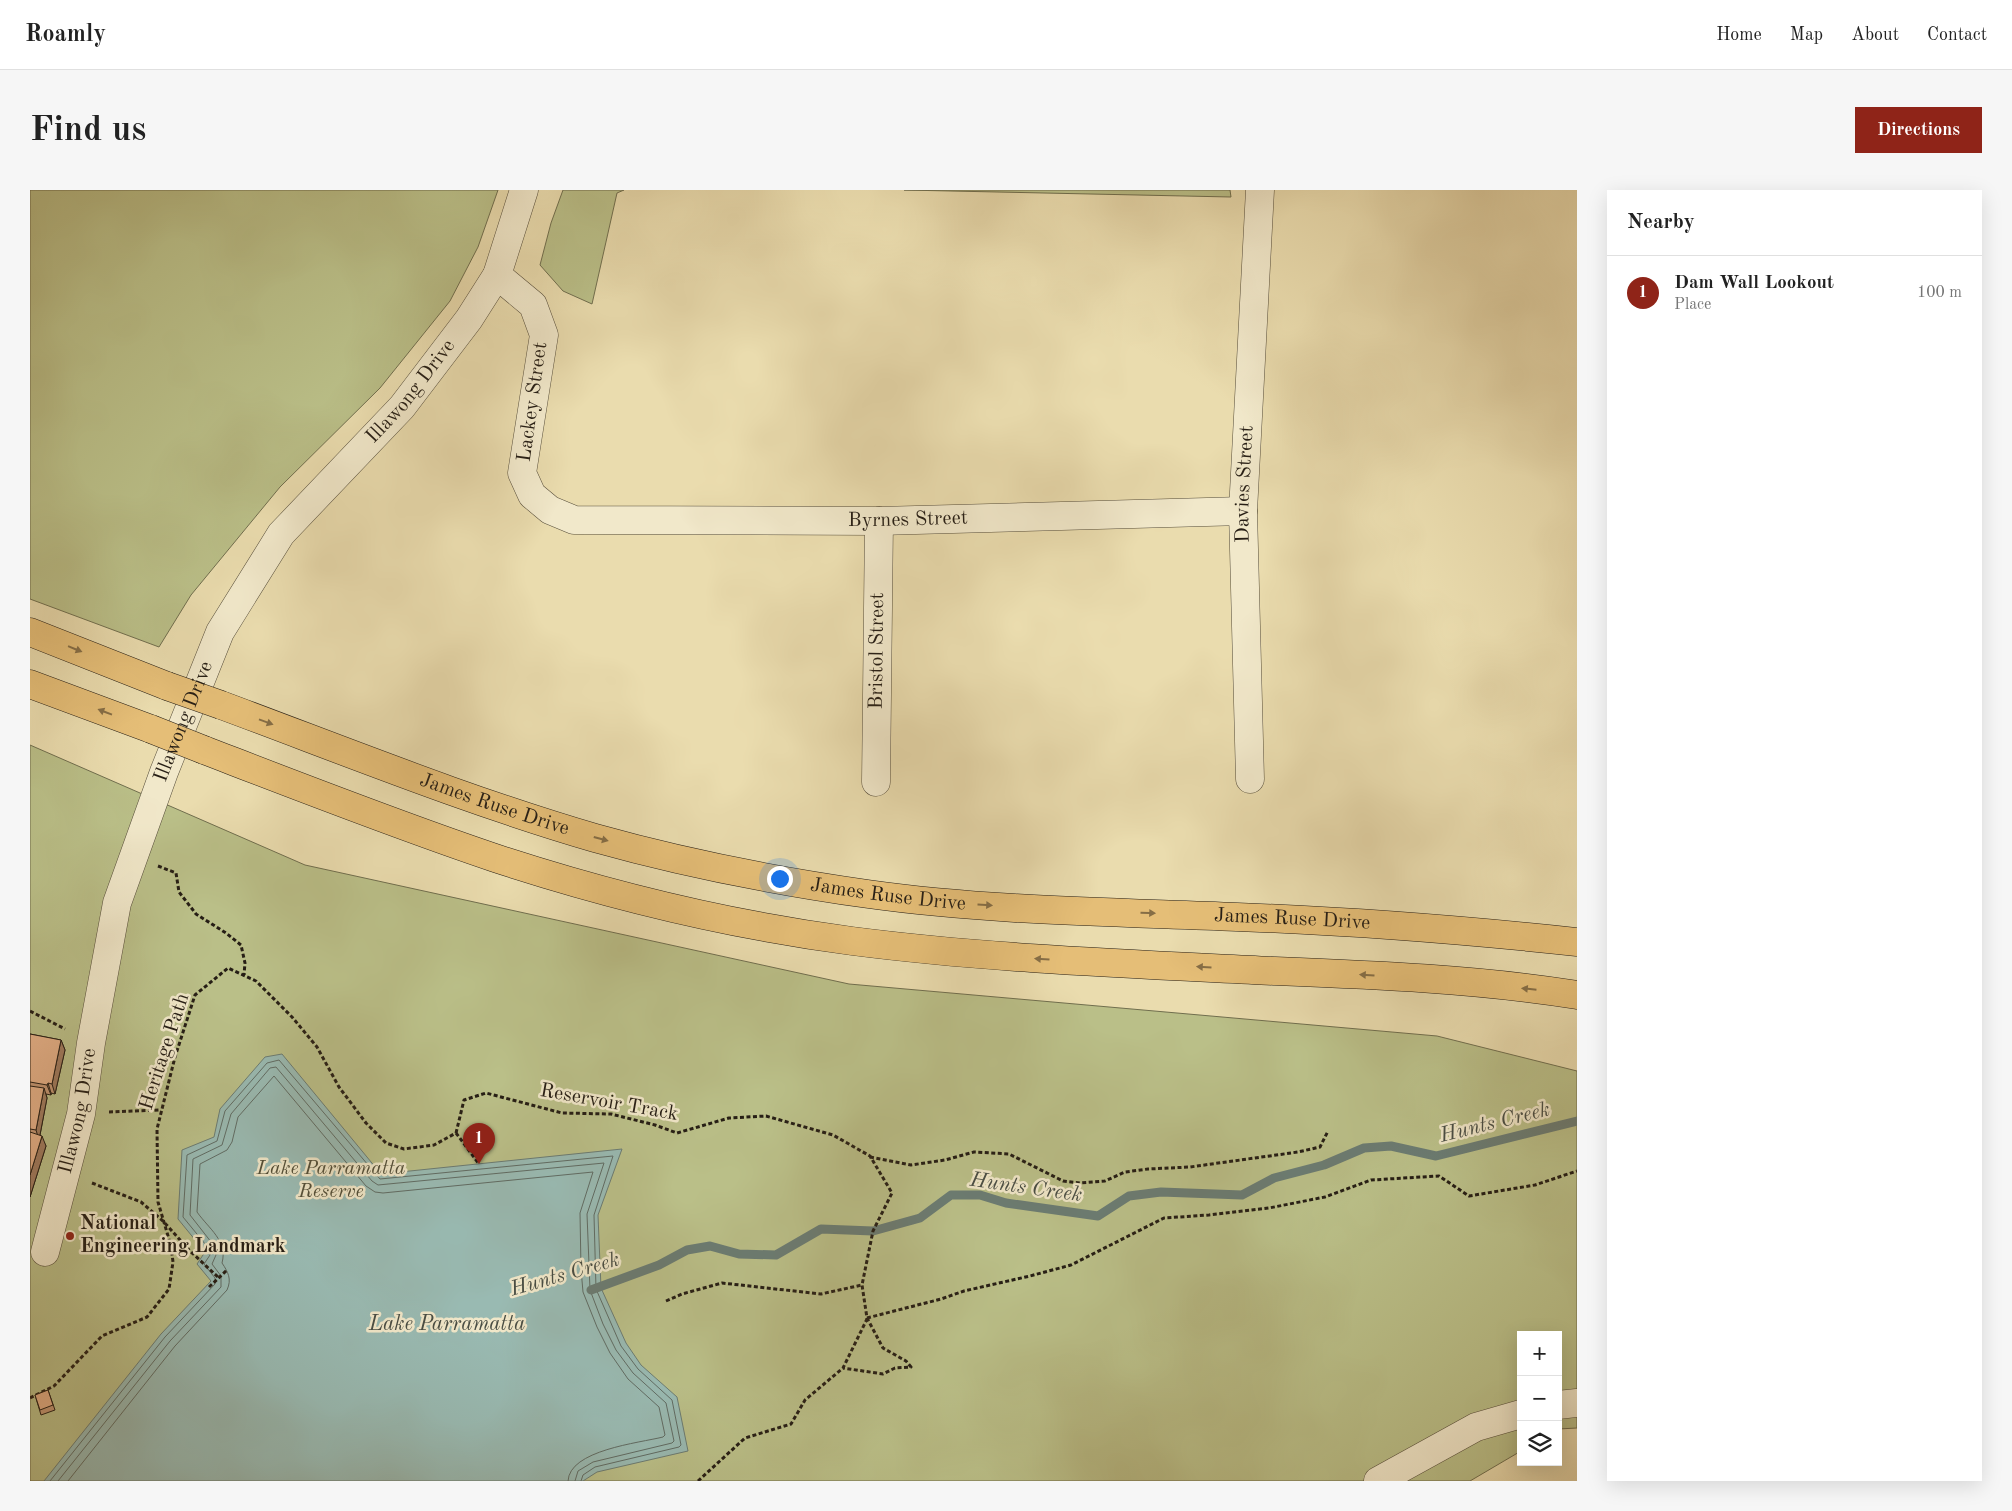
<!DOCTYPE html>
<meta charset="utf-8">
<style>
body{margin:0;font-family:"Old Standard TT",serif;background:#f6f6f6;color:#222}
.controls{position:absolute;right:15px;bottom:15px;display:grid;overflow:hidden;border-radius:0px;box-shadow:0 5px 20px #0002}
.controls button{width:45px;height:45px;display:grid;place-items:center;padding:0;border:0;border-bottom:1px solid #e0e0e0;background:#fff;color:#222;font:25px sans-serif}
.you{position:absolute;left:749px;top:688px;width:18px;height:18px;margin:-12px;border:4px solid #fff;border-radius:50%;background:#1a73e8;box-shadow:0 0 0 8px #1a73e833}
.badge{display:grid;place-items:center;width:32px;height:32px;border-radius:50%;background:#8f2418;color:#fff;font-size:16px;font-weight:700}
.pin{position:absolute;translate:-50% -41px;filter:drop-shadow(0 1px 2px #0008)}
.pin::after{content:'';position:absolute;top:26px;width:18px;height:15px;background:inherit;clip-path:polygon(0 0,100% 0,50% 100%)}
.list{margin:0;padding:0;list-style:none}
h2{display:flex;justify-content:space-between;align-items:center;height:65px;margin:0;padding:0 20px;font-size:21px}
h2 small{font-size:16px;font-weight:400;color:#767676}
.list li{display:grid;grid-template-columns:32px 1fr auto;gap:15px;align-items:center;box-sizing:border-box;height:75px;padding:0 20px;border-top:1px solid #e0e0e0}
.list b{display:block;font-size:19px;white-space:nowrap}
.list p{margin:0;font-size:16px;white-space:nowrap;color:#767676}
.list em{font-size:16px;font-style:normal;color:#767676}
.icon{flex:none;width:28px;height:28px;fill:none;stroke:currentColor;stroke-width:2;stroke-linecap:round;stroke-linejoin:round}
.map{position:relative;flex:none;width:1547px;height:1291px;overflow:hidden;border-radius:0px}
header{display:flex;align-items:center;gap:30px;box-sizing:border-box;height:70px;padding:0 25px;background:#fff;border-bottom:1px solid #e0e0e0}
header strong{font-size:24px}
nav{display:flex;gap:28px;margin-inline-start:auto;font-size:18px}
.intro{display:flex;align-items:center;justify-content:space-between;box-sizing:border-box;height:120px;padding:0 30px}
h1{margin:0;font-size:35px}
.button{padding:12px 22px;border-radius:0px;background:#8f2418;color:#fff;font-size:18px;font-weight:700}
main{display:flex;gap:30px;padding:0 30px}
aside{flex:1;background:#fff;border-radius:0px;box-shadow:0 5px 20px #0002}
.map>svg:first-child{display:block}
</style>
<header>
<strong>Roamly</strong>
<nav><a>Home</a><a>Map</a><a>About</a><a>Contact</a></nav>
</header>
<div class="intro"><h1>Find us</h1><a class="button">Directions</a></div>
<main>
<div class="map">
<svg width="1547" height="1291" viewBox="0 0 1547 1291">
<rect width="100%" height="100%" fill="#eadcae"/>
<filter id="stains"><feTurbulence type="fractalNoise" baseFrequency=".004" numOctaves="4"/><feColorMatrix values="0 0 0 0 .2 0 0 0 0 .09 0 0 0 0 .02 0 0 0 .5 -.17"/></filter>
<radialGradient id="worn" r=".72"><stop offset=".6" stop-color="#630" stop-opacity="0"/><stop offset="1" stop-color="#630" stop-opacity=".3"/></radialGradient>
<!-- green -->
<g fill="#babf88" stroke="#706e4e">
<polygon points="0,0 468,0 448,57 420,111 350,198 250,297 161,405 129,457 0,409"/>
<polygon points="533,0 594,0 587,3 562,114 533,101 510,75 521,33"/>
<polygon points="874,0 1200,0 1201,7"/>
<polygon points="0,555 275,675 819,794 1407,846 1547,881 1547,1238 1528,1239 1528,1145 1491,1145 1491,1261 1440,1291 0,1291"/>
</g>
<!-- water -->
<polygon fill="#99bab2" stroke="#6b7c73" points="252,864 351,984 592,959 568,1025 571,1098 596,1153 611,1175 647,1207 658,1261 567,1282 553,1291 14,1291 131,1144 181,1091 167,1074 175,1062 148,1029 152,960 184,947 190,919 235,867"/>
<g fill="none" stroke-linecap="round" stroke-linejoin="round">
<!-- shore -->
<g stroke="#606c64" stroke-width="1">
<polyline points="20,1291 135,1147 185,1094 185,1088 174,1074 180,1065 180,1060 153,1027 157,965 187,951 195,921 237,873 249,870 350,989 583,966 564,1025 566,1099 591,1156 608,1179 642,1210 651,1255 649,1257 565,1277 553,1285 551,1291"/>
<polyline points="28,1291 140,1151 191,1097 191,1086 182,1074 186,1065 185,1057 160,1025 163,969 192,955 201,924 240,878 246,877 342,991 348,995 574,973 557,1024 560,1100 573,1134 586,1160 603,1183 636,1213 644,1251 642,1253 563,1272 548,1281 545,1291"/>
<path d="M 38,1291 L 145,1156 L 197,1100 C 202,1089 198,1082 192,1073 C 198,1051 179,1039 167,1022 L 170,974 L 197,960 L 202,952 L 208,927 L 244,886 L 336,996 L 345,1002 L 353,1003 L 563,982 L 550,1023 L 551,1079 L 553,1102 L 567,1137 L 580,1163 L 598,1189 L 629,1217 L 635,1245 L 633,1247 C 609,1253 539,1260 538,1291"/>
</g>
<!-- stream -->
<polyline stroke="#6b7c73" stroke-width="9" points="561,1100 629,1075 657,1060 680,1056 709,1064 746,1065 791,1039 843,1041 890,1028 921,1005 950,1005 976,1013 1068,1026 1099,1006 1131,1002 1212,1005 1244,988 1294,975 1334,958 1361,956 1406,966 1547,931"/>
<defs>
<g id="minor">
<path id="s1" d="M 467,85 L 503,115 L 514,145 L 492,283 L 502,305 L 520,320 L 544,330 L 849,331 L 1213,321"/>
<path id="s2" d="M 1220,589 L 1213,321 L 1230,0"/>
<path id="s3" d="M 846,592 L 849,331"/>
<path id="s4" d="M 15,1062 L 51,924 L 61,853 L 87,713 L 134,582 L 190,442 L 251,344 L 372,217 L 439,129 L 467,85 L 494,0"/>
<polyline points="1528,1215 1547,1213"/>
<polyline points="1348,1291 1446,1237 1491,1224"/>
</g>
<g id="highway">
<polyline points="0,442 137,496"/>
<polyline points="0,494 121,539"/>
<path id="s5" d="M 191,515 C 315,561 438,611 565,648 C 654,673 746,691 838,704 C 959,721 1084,722 1207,727 C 1320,731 1434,740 1547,752"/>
<path d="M 174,560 C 270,597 367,635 465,668 C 581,706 701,735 822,751 C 962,769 1104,774 1244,781 C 1345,785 1447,789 1547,805"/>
</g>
</defs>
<!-- minor casing -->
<use href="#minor" stroke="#574e3b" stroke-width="29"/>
<!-- highway casing -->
<use href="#highway" stroke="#261e15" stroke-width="29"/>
<!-- path -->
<g stroke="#261e15" stroke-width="3" stroke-dasharray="4 2.5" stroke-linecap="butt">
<polyline points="128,676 146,683 149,702 166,724 196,743 211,755 215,773 214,785"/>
<polyline points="0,821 35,839"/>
<polyline points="79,922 131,920"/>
<polyline points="426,943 434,910 456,903 532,923 581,924 625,935 647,943 699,928 736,926 803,945 840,966 862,1003 843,1041 832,1095 837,1128 853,1158 876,1171 881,1177 865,1178 853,1184 813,1178"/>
<polyline points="426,943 449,974"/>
<polyline points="840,967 881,975 915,970 944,962 979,964 1033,991 1050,993 1075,991 1095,982 1118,979 1160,977 1268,962 1290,957 1298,941"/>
<polyline points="62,993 111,1012 133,1031 160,1061 189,1088"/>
<polyline points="179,1097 197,1080"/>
<polyline points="636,1111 652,1104 692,1093 791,1104 832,1095"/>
<polyline points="837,1128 911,1109 934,1101 1000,1086 1041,1075 1134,1028 1179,1025 1239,1018 1295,1007 1341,990 1409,986 1439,1006 1505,995 1547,981"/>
<polyline points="0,1208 24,1196 72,1146 117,1127 139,1099 143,1072 141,1056 128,1012 127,939 145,867 165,805 198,778 226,791 262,827 287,857 309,897 336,933 356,953 374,959 404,955 426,943"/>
<polyline points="668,1291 715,1248 761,1234 775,1210 813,1178 837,1129"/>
</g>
<!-- minor -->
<use href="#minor" stroke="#f1e8ca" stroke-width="28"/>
<!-- highway -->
<use href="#highway" stroke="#e5be77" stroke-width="28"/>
<defs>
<g id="highway-bridge">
<polyline points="137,496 191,515"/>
<polyline points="121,539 174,560"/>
</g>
</defs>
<!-- highway-bridge casing -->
<use href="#highway-bridge" stroke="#261e15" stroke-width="29" stroke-linecap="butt"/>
<!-- highway-bridge -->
<use href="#highway-bridge" stroke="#e5be77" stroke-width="28"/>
</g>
<!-- wall -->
<g fill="#c39674" stroke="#261e15">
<polygon points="0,844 31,850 35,860 25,904 21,903 21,905 16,904 17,908 10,945 16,956 0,1007"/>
<polygon points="18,1200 25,1220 11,1225 5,1205"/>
</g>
<!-- shaded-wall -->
<g fill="#9f7a5e" stroke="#261e15">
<polygon points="31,850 35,860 25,904 22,894"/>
<polygon points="18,893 21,903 21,905 17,895"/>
<polygon points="14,898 17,908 9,950 6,940"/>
<polygon points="12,946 16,956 0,1007 0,985"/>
</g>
<!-- building -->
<g fill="#e3af87" stroke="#261e15">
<polygon points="0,844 31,850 22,894 18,893 17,895 0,892"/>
<polygon points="0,896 14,898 6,940 0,939"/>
<polygon points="0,942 12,946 0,985"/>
<polygon points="18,1200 23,1215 10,1220 5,1205"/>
</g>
<!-- one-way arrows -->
<defs><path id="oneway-solid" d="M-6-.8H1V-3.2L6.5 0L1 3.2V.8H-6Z" transform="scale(1.25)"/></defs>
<g fill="#866e46">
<use href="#oneway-solid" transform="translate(45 459) rotate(22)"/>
<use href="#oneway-solid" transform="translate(75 522) rotate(-159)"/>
<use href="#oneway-solid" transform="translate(236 532) rotate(20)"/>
<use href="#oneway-solid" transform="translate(571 649) rotate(15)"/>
<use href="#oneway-solid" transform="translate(955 715) rotate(3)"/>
<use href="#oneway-solid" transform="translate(1118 723) rotate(2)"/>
<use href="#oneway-solid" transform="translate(1012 769) rotate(-176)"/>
<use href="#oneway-solid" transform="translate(1174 777) rotate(-177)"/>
<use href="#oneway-solid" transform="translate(1337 785) rotate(-177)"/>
<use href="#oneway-solid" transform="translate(1499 799) rotate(-174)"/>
</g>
<!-- markers -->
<circle fill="#8f2418" stroke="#f1e8ca" stroke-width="2" cx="40" cy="1046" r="5"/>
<g text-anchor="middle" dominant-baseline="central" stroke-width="5" stroke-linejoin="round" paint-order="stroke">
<!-- street labels -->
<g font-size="20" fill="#261e15" stroke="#f1e8ca">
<text stroke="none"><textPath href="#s4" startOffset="955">Illawong Drive</textPath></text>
<text transform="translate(503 212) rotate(-82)">Lackey Street</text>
<text stroke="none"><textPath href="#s2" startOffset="295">Davies Street</textPath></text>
<text stroke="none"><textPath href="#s1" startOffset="626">Byrnes Street</textPath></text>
<text stroke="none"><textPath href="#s3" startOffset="131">Bristol Street</textPath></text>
<text stroke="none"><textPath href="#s4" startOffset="550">Illawong Drive</textPath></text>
<text stroke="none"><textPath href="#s5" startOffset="291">James Ruse Drive</textPath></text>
<text stroke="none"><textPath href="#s5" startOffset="696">James Ruse Drive</textPath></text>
<text stroke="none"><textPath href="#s5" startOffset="1101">James Ruse Drive</textPath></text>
<text transform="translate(135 862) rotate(-72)">Heritage Path</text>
<text transform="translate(579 913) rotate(10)">Reservoir Track</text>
<text stroke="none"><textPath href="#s4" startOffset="145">Illawong Drive</textPath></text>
</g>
<!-- park labels -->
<g font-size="20" font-style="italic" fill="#524e38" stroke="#f1e8ca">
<text x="301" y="979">Lake Parramatta<tspan x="301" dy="23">Reserve</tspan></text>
</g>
<!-- poi labels -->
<g font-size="20" font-weight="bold" fill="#261e15" stroke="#f1e8ca" text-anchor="start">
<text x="50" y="1034">National<tspan x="50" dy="23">Engineering Landmark</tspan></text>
</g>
<!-- water labels -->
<g font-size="21" font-style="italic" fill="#484d44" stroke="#f1e8ca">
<text transform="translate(1465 933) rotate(-14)">Hunts Creek</text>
<text transform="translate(996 998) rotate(8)">Hunts Creek</text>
<text transform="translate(535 1085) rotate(-16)">Hunts Creek</text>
<text x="417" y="1134">Lake Parramatta</text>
</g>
</g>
<rect width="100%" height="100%" filter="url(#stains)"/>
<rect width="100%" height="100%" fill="url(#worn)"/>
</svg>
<div class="controls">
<button>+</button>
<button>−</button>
<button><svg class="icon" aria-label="layers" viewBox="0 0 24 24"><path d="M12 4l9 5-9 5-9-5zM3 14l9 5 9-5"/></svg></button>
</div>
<div class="you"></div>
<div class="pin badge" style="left:449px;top:974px">1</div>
</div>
<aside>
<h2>Nearby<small></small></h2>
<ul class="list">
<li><span class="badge">1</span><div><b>Dam Wall Lookout</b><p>Place</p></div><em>100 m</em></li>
</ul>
</aside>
</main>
